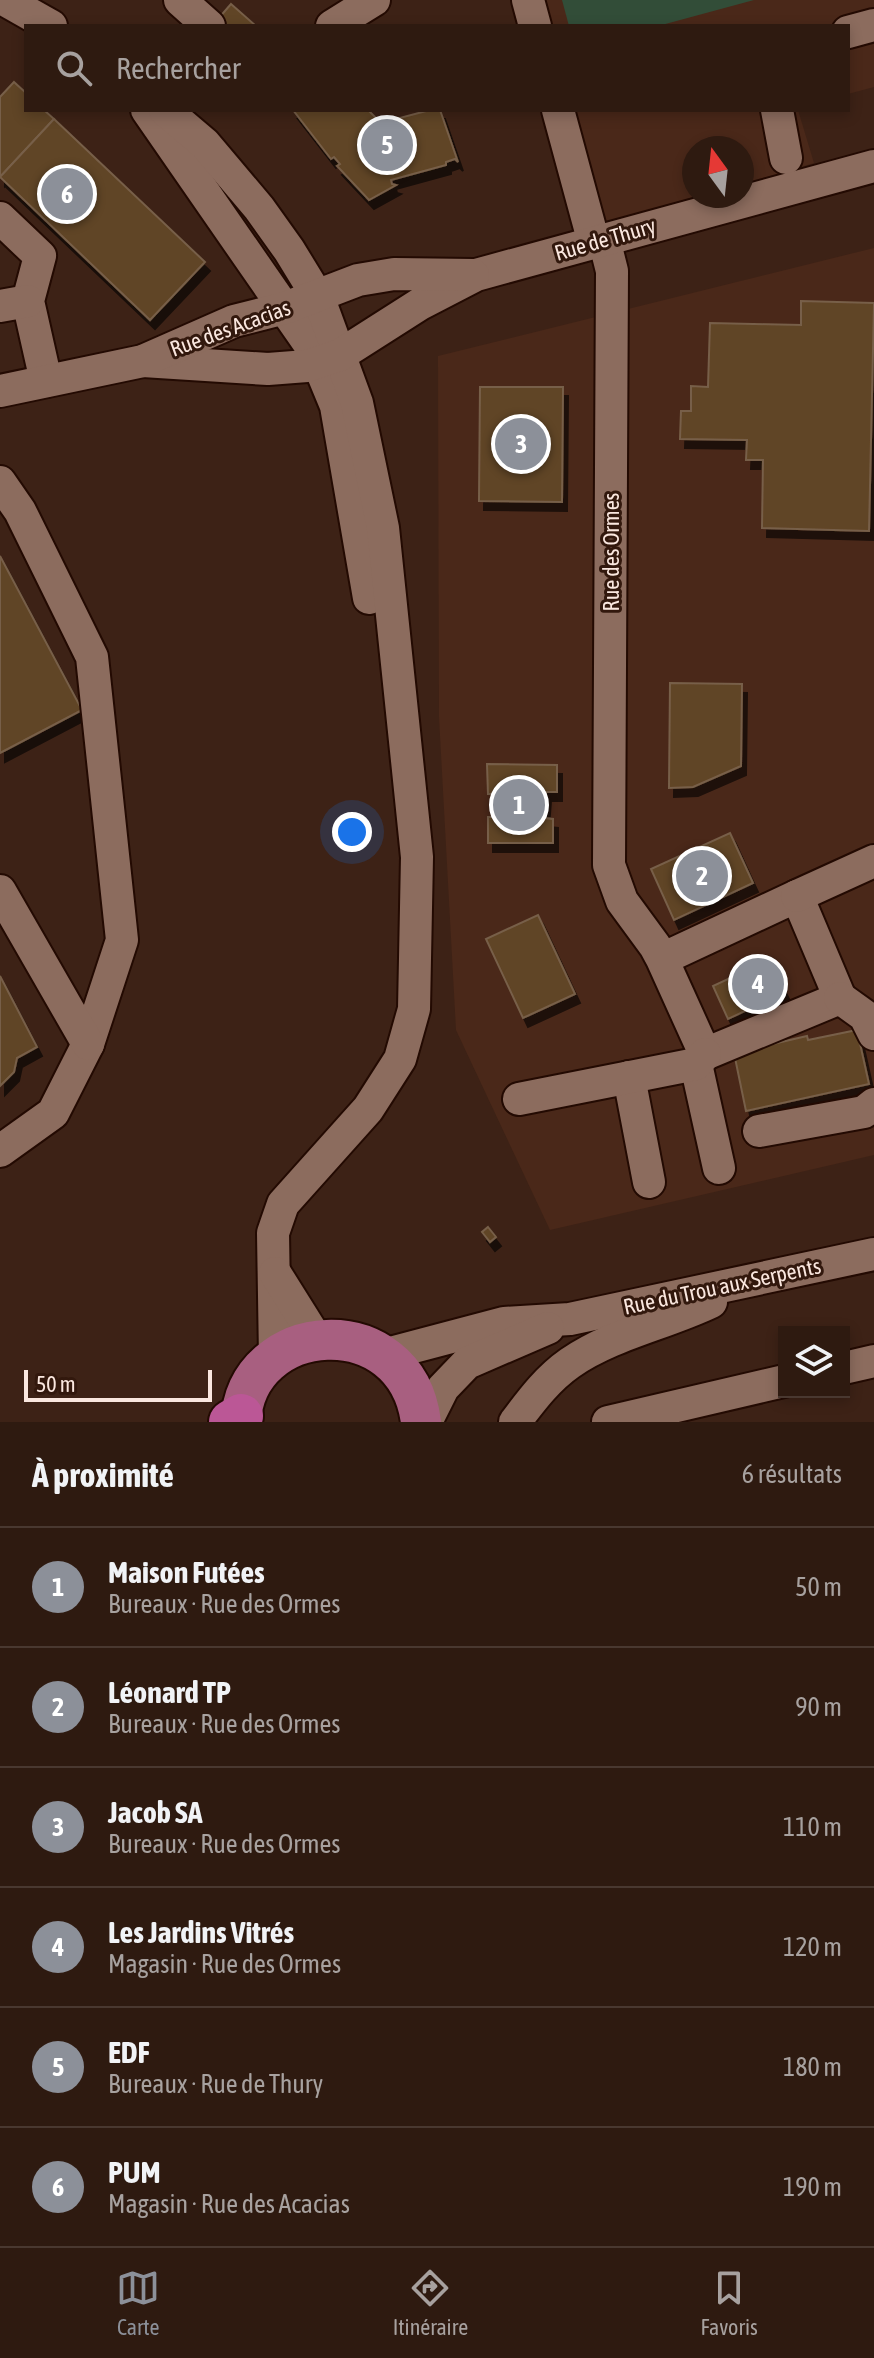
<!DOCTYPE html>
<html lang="fr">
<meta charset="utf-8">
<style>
body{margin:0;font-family:"Asap Condensed",sans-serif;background:#3a271e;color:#f1f3f6}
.controls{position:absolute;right:24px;bottom:24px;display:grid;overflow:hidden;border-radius:0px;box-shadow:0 4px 12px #0003}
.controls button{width:72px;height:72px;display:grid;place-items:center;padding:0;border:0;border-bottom:2px solid #493830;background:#2e1a10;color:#f1f3f6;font:40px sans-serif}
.compass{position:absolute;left:682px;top:136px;width:72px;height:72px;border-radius:50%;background:#2e1a10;box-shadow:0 4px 12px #0003;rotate:345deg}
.scale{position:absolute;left:24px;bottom:20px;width:188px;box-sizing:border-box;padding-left:8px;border:4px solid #fae7df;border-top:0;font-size:22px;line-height:28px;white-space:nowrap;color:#fae7df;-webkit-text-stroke:6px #32180d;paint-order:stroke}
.you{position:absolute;left:352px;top:832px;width:28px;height:28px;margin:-20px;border:6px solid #fff;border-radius:50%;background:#1a73e8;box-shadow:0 0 0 12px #1a73e833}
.badge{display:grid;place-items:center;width:52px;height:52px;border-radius:50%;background:#8c9099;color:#fff;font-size:26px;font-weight:700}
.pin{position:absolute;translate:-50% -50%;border:4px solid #fff;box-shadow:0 2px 8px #0006}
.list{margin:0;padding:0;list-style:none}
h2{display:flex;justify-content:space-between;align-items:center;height:104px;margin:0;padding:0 32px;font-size:34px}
h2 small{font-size:26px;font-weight:400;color:#a7a19f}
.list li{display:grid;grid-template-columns:52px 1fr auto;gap:24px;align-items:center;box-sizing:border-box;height:120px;padding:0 32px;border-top:2px solid #493830}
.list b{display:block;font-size:30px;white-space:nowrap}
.list p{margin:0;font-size:26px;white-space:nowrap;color:#a7a19f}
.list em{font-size:26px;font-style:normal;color:#a7a19f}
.icon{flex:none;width:44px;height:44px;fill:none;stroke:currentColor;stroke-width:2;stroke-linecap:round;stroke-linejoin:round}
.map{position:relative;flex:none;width:874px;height:1422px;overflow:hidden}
.search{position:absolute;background:#2e1a10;box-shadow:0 4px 12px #0003;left:24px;right:24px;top:24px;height:88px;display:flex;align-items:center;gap:20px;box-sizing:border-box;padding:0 28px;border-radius:0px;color:#a7a19f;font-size:30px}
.sheet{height:824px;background:#2e1a10}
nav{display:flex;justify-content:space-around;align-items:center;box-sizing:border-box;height:112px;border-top:2px solid #493830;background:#2e1a10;font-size:22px;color:#a7a19f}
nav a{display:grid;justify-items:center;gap:4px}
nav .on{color:#8c9099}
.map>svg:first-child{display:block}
</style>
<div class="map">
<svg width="874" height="1422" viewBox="0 0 874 1422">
<defs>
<filter id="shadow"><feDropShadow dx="5" dy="9" stdDeviation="0" flood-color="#0009"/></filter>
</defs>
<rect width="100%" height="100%" fill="#3d2216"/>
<!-- built -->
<g fill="#4a2819">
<polygon points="542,0 874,0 874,87 848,94 848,26 549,26"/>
<polygon points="571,110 798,110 814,163 742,184 742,148 694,148 694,196 698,196 601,223"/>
<polygon points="874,248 874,1155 550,1230 456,1030 439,717 438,356"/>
</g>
<!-- green -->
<polygon fill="#324d38" points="562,0 754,0 658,26 569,26"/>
<!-- building -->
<g fill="#614425" stroke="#775f48" stroke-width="2" filter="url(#shadow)">
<polygon points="231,4 256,26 226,26 218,19"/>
<polygon points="14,82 26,93 26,110 44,110 54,119 0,177 0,97"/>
<polygon points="293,110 368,110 381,123 430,110 440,110 458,162 455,159 446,162 446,165 391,180 392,184 396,185 369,200 337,166 340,164 334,157 331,159"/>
<polygon points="54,119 205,262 150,320 0,177"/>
<polygon points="801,301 874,303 869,531 762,528 763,460 746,460 747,440 680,439 681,411 691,411 691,386 708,387 710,323 801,325"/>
<polygon points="480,387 563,387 562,502 479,501"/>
<polygon points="0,556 82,710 0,753"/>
<polygon points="670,683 742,684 741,766 693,787 669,788"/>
<polygon points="487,764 557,765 557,792 546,792 544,818 553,819 553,843 488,843 488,817 493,817 493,794 488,794"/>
<polygon points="730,833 753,883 674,920 651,869"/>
<polygon points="538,915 575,994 523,1018 486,939"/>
<polygon points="769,960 785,992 728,1019 713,986"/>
<polygon points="0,976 37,1047 17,1058 14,1072 0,1086"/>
<polygon points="857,1030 869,1084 746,1111 734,1053 807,1036 808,1040"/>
<polygon points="488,1227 496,1237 490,1242 482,1232"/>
</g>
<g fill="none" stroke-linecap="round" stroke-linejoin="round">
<defs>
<g id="minor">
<polyline points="5,0 51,26"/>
<polyline points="180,0 209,26"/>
<polyline points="528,0 535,26"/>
<polyline points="332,26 374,0"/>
<polyline points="848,32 874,25"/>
<polyline points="147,110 312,348 336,406 369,598"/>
<polyline points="165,110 205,144 259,208 289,250 319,299 357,403 383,528 417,857 414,1009 400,1059 368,1109 283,1204 273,1233 275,1358"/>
<polyline points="558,110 594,243"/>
<polyline points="777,110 786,158"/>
<polyline points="0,218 40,256 28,301 46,381"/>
<polyline points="604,239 612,271 609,865 622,901 655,946 662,959 705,1054 840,998 797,896 662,959"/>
<polyline points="0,306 28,301"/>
<polyline points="143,361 268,369 307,366 340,355 420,304 476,275 874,166"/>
<polyline points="0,391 143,361 234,321 285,308 358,280 394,274 473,275"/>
<polyline points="0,482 20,511 92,657 122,940 88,1044 53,1113 0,1151"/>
<polyline points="0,891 88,1044"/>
<polyline points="797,896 874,861"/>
<polyline points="840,998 865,1016 874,1034"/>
<polyline points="696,1064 719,1168"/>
<polyline points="629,1077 649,1182"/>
<polyline points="519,1099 696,1064 705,1054"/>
<polyline points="759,1131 864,1112 874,1104"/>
<polyline points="275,1273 317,1340"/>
<polyline points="383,1355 504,1323 570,1319 874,1254"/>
<polyline points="844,1368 874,1361"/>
<polyline points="426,1422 443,1388 467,1363 548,1328"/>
<path d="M 515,1422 C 531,1401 547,1379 570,1363 C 612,1334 665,1324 711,1302"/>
<polyline points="608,1422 784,1381"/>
</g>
<path id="major" d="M 241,1422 C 245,1319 406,1306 421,1422"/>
<polyline id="highway" points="231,1422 241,1416"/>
</defs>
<!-- minor casing -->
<use href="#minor" stroke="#230a02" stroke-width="36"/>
<!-- major casing -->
<use href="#major" stroke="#230a02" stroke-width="44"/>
<!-- highway casing -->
<use href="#highway" stroke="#230a02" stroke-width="48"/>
<!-- minor -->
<use href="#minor" stroke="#8c6c5e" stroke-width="32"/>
<!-- major -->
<use href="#major" stroke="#a85f80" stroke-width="40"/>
<!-- highway -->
<use href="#highway" stroke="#bb5796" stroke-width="44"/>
</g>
<g text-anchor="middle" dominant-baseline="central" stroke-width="6" stroke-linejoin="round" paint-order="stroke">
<!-- street labels -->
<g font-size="22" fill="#fae7df" stroke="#32180d">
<text transform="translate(605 239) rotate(-16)">Rue de Thury</text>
<text transform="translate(230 328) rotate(-20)">Rue des Acacias</text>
<text transform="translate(611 552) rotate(-90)">Rue des Ormes</text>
<text transform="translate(722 1286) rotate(-12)">Rue du Trou aux Serpents</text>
</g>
</g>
</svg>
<div class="controls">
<button><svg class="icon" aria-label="layers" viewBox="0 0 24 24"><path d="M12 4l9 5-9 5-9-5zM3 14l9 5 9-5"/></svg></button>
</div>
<svg class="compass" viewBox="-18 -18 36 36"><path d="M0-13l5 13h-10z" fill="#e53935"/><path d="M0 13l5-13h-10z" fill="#a7a19f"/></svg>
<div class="scale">50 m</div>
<div class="you"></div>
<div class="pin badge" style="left:519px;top:805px">1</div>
<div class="pin badge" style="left:702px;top:876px">2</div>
<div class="pin badge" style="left:521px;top:444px">3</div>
<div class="pin badge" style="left:758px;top:984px">4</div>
<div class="pin badge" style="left:387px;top:145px">5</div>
<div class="pin badge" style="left:67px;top:194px">6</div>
<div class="search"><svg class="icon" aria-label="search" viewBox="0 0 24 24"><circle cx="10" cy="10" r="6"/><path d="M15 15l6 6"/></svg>Rechercher</div>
</div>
<section class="sheet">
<h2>À proximité<small>6 résultats</small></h2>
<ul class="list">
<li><span class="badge">1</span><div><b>Maison Futées</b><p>Bureaux · Rue des Ormes</p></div><em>50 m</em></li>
<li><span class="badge">2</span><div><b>Léonard TP</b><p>Bureaux · Rue des Ormes</p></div><em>90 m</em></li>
<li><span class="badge">3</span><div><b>Jacob SA</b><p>Bureaux · Rue des Ormes</p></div><em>110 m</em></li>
<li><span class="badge">4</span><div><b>Les Jardins Vitrés</b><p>Magasin · Rue des Ormes</p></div><em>120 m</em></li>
<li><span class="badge">5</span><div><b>EDF</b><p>Bureaux · Rue de Thury</p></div><em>180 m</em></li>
<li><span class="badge">6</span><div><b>PUM</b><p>Magasin · Rue des Acacias</p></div><em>190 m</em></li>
</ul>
</section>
<nav>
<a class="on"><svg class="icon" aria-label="map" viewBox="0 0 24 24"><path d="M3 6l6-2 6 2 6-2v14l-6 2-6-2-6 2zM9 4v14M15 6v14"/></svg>Carte</a>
<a><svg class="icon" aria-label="directions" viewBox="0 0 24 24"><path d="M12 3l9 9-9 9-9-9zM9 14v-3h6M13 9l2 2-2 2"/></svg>Itinéraire</a>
<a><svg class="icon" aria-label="saved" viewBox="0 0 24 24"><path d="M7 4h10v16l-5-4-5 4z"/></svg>Favoris</a>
</nav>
